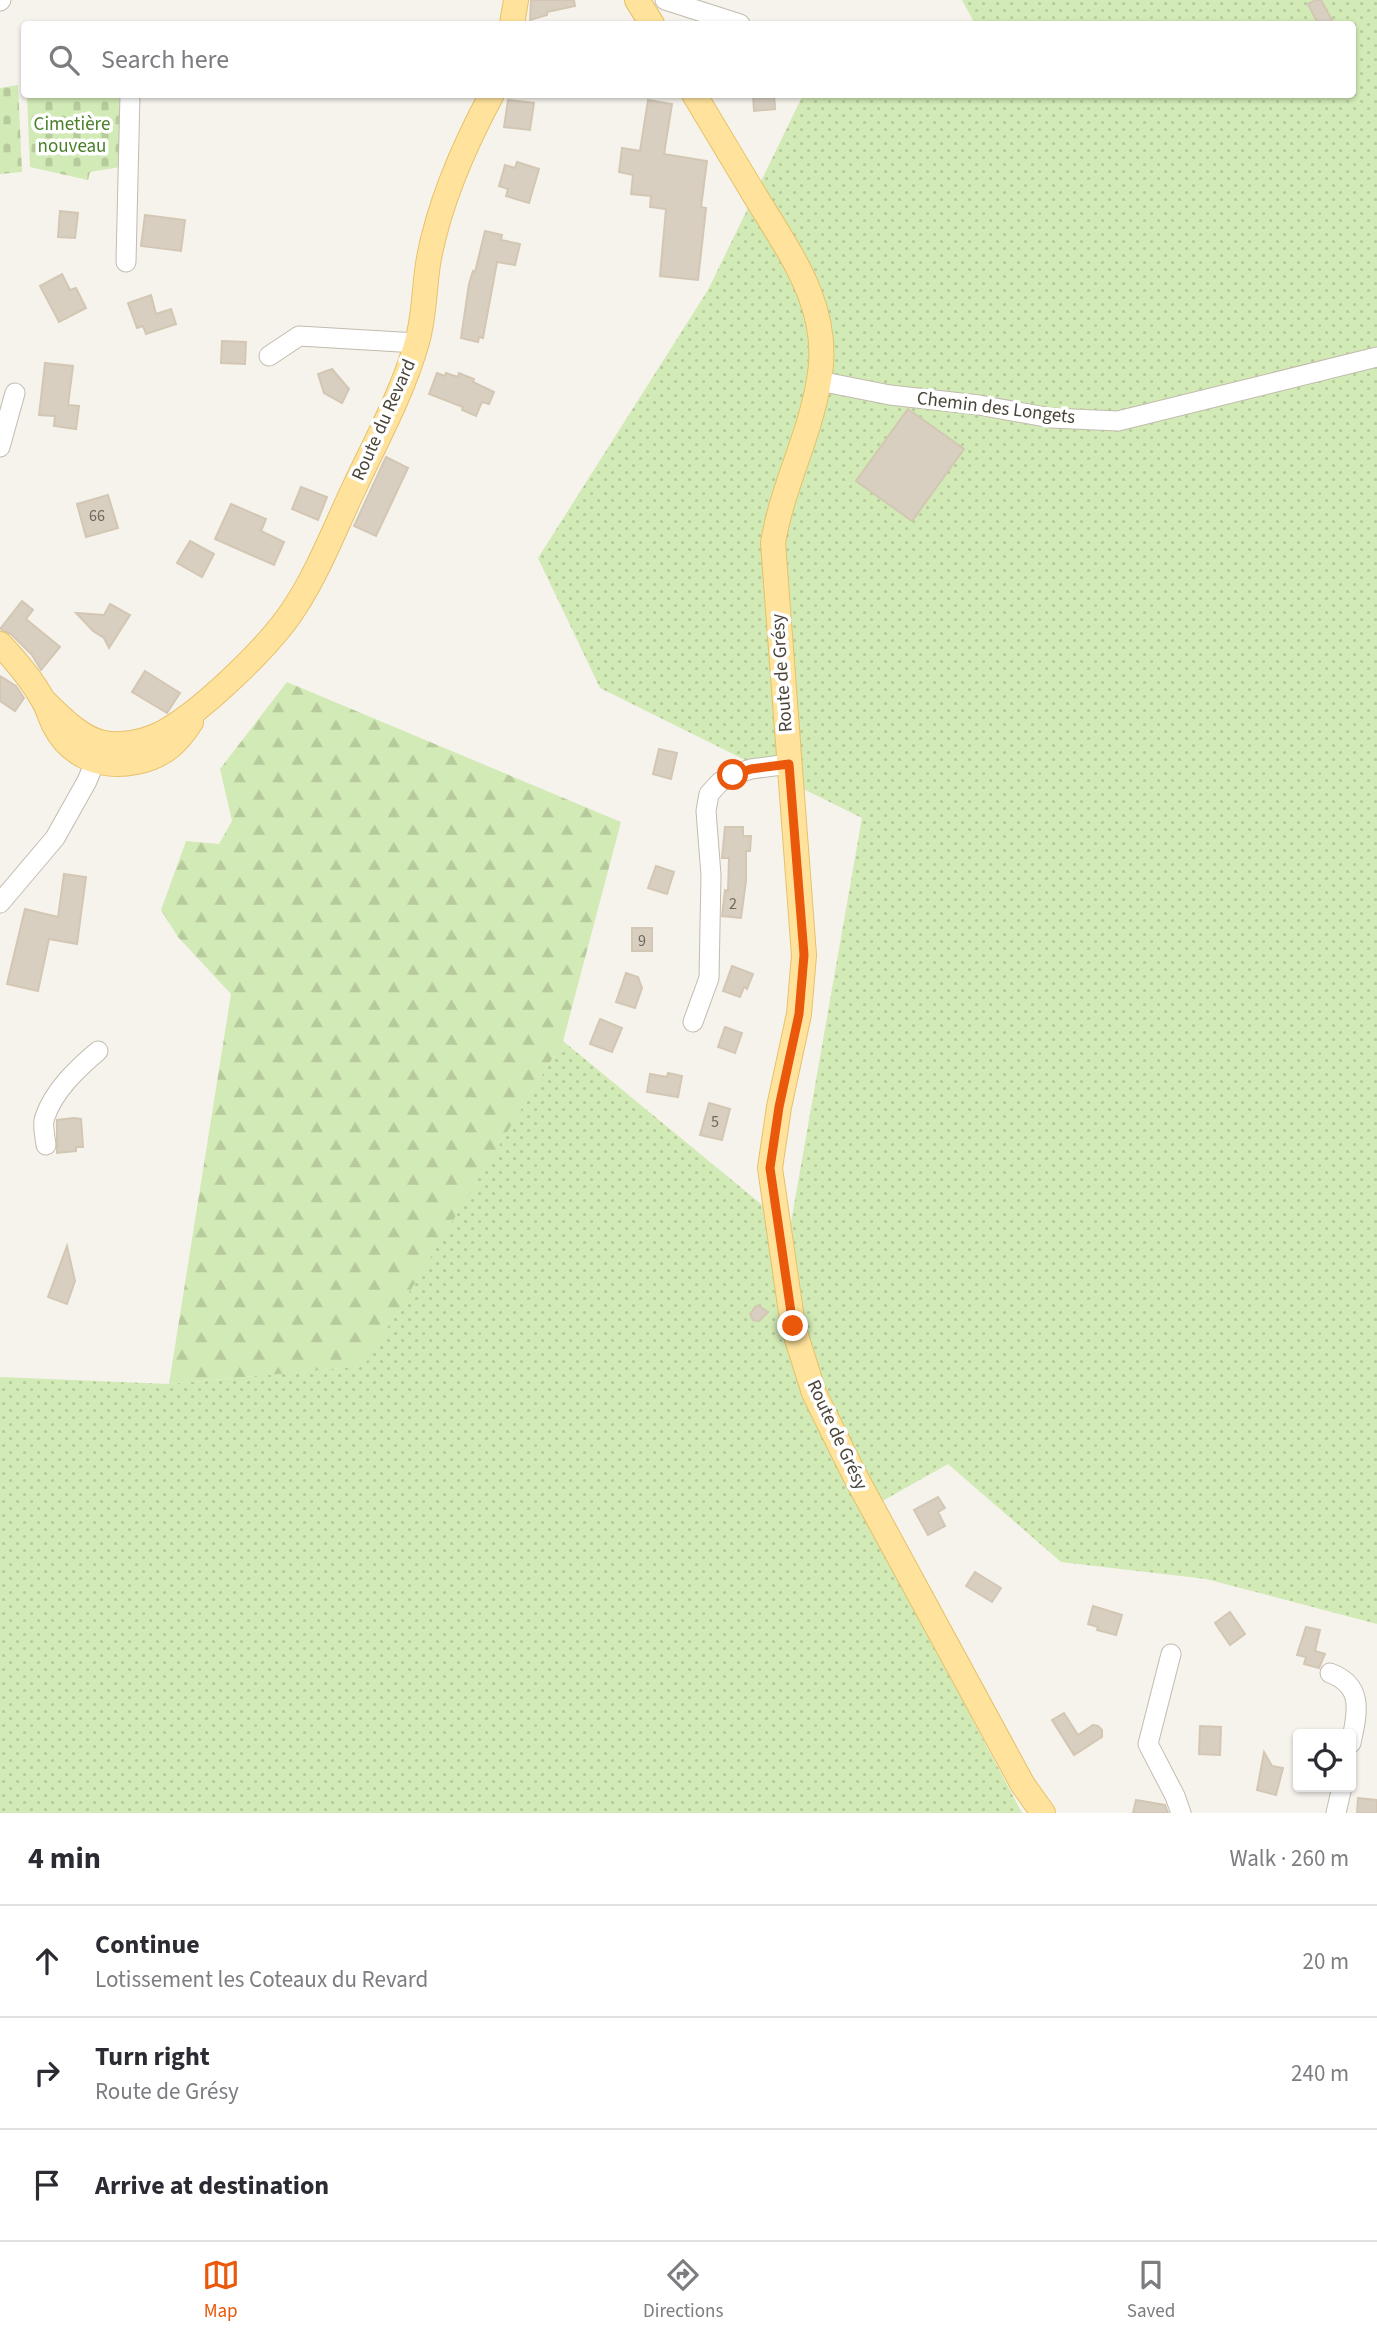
<!DOCTYPE html>
<meta charset="utf-8">
<style>
body{margin:0;font-family:"Source Sans 3",sans-serif;background:#f7f7f7;color:#2b2b33}
.controls{position:absolute;right:21px;bottom:21px;display:grid;overflow:hidden;border-radius:7px;box-shadow:0 2px 5px #0004}
.controls button{width:63px;height:63px;display:grid;place-items:center;padding:0;border:0;border-bottom:2px solid #e1e1e2;background:#fff;color:#2b2b33;font:35px sans-serif}
.stop{position:absolute;width:21px;height:21px;margin:-16px;border:5px solid #ea580c;border-radius:50%;background:#fff}
.stop.end{background:#ea580c;border-color:#fff;box-shadow:0 2px 7px #0008}
.list{margin:0;padding:0;list-style:none}
h2{display:flex;justify-content:space-between;align-items:center;height:91px;margin:0;padding:0 28px;font-size:30px}
h2 small{font-size:23px;font-weight:400;color:#7c7c81}
.list li{display:grid;grid-template-columns:46px 1fr auto;gap:21px;align-items:center;box-sizing:border-box;height:112px;padding:0 28px;border-top:2px solid #e1e1e2}
.list b{display:block;font-size:26px;white-space:nowrap}
.list p{margin:0;font-size:23px;white-space:nowrap;color:#7c7c81}
.list em{font-size:23px;font-style:normal;color:#7c7c81}
.icon{flex:none;width:38px;height:38px;fill:none;stroke:currentColor;stroke-width:2;stroke-linecap:round;stroke-linejoin:round}
.map{position:relative;flex:none;width:1377px;height:1813px;overflow:hidden}
.search{position:absolute;background:#fff;box-shadow:0 2px 5px #0004;left:21px;right:21px;top:21px;height:77px;display:flex;align-items:center;gap:18px;box-sizing:border-box;padding:0 24px;border-radius:7px;color:#7c7c81;font-size:26px}
.sheet{height:427px;background:#fff}
nav{display:flex;justify-content:space-around;align-items:center;box-sizing:border-box;height:98px;border-top:2px solid #e1e1e2;background:#fff;font-size:19px;color:#7c7c81}
nav a{display:grid;justify-items:center;gap:4px}
nav .on{color:#ea580c}
.map>svg:first-child{display:block}
</style>
<div class="map">
<svg width="1377" height="1813" viewBox="0 0 1377 1813">
<defs>
<pattern id="grass-dots" width="8" height="8" patternUnits="userSpaceOnUse" patternTransform="scale(1.75)"><rect width="8" height="8" fill="#d2eab5"/><path d="M2 2h.1M6 6h.1" fill="none" stroke="#b6ca9c" stroke-width="1.8" stroke-linecap="round"/></pattern>
<pattern id="forest-firs" width="22" height="20" patternUnits="userSpaceOnUse" patternTransform="scale(1.75)"><rect width="22" height="20" fill="#d2eab5"/><path d="M5 1l3.5 6h-7zM16 11l3.5 6h-7z" fill="#b6ca9c"/></pattern>
<pattern id="cemetery-stones" width="16" height="16" patternUnits="userSpaceOnUse" patternTransform="scale(1.75)"><rect width="16" height="16" fill="#d2eab5"/><path d="M2 7V4a2 2 0 0 1 4 0v3zM10 15v-3a2 2 0 0 1 4 0v3z" fill="#b6ca9c"/></pattern>
</defs>
<rect width="100%" height="100%" fill="#f6f3ec"/>
<!-- grass -->
<polygon fill="url(#grass-dots)" points="962,0 1377,0 1377,1624 1206,1579 1061,1562 948,1464 863,1512 1022,1813 0,1813 0,1377 169,1384 363,1366 563,1041 790,1228 862,818 600,688 538,558 708,290 803,95 1352,94 1352,24 975,24"/>
<!-- forest -->
<polygon fill="url(#forest-firs)" points="287,682 621,822 563,1041 364,1366 169,1384 231,994 178,937 161,910 186,841 219,844 232,821 220,769"/>
<!-- cemetery -->
<g fill="url(#cemetery-stones)">
<polygon points="18,85 22,172 0,174 0,88"/>
<polygon points="27,95 119,95 120,167 90,172 88,180 30,167"/>
</g>
<!-- building -->
<g fill="#d8cfc1" stroke="#d3c7b4" stroke-width="2">
<polygon points="531,0 574,0 575,6 547,12 547,15 530,20"/>
<polygon points="1316,0 1321,0 1334,24 1318,24 1308,4"/>
<polygon points="753,94 774,94 775,109 754,111"/>
<polygon points="508,100 534,103 530,130 504,127"/>
<polygon points="648,100 672,104 664,154 707,161 701,207 706,208 698,280 660,276 666,209 650,207 651,196 631,194 633,175 619,172 622,148 640,151"/>
<polygon points="517,162 539,169 529,203 506,196 508,189 499,186 505,165 515,168"/>
<polygon points="60,211 78,213 75,238 58,237"/>
<polygon points="145,215 185,220 181,251 141,246"/>
<polygon points="485,231 502,235 501,240 520,244 515,265 497,262 483,338 479,337 478,342 461,338 469,284 473,271 475,272"/>
<polygon points="62,274 70,290 76,288 86,308 59,322 40,286"/>
<polygon points="151,295 156,314 171,309 176,324 146,334 143,326 137,328 128,303"/>
<polygon points="222,341 246,342 245,364 221,363"/>
<polygon points="45,363 73,366 68,405 79,406 76,429 54,426 55,416 39,415"/>
<polygon points="332,369 349,389 342,403 324,393 318,374"/>
<polygon points="437,373 445,376 446,373 458,377 459,373 474,379 473,382 494,392 489,404 482,402 476,416 462,410 463,407 429,394"/>
<polygon points="908,409 964,449 912,521 856,481"/>
<polygon points="386,457 408,468 376,536 354,526"/>
<polygon points="301,487 327,497 318,520 292,509"/>
<polygon points="108,495 118,528 86,537 77,504"/>
<polygon points="231,504 266,519 261,531 284,542 274,565 215,539"/>
<polygon points="190,541 214,554 202,577 177,563"/>
<polygon points="22,601 33,610 26,619 60,647 41,670 32,655 11,634 0,629"/>
<polygon points="110,604 130,615 109,648 104,638 93,631 76,613 104,615"/>
<polygon points="145,671 180,693 167,713 132,692"/>
<polygon points="0,676 16,686 24,698 15,711 0,701"/>
<polygon points="659,749 677,753 671,779 653,774"/>
<polygon points="725,827 743,827 743,836 751,836 750,851 746,851 746,881 741,918 722,916 725,890 728,891 729,858 722,858"/>
<polygon points="656,866 674,872 667,894 648,888"/>
<polygon points="64,874 86,877 77,944 49,939 38,991 7,984 25,909 58,917"/>
<rect x="632" y="928" width="20" height="23"/>
<polygon points="732,966 753,974 747,989 744,987 740,997 723,991"/>
<polygon points="626,973 638,977 642,988 635,1008 616,1002"/>
<polygon points="600,1019 622,1028 612,1052 590,1044"/>
<polygon points="725,1027 742,1033 735,1053 718,1047"/>
<polygon points="668,1073 682,1076 678,1097 647,1092 650,1074 667,1077"/>
<polygon points="709,1103 730,1109 722,1140 700,1135"/>
<polygon points="74,1118 81,1119 83,1147 76,1147 76,1151 57,1153 57,1120"/>
<polygon points="67,1246 75,1281 67,1304 48,1297"/>
<polygon points="756,1306 759,1306 768,1312 759,1321 753,1320 750,1314"/>
<polygon points="938,1497 945,1508 938,1512 945,1526 928,1535 914,1510"/>
<polygon points="975,1572 1001,1588 992,1602 966,1586"/>
<polygon points="1093,1606 1122,1615 1116,1635 1097,1630 1098,1627 1088,1624"/>
<polygon points="1230,1612 1245,1634 1230,1645 1215,1623"/>
<polygon points="1306,1627 1320,1630 1315,1651 1325,1654 1319,1668 1304,1664 1306,1657 1297,1655"/>
<polygon points="1064,1713 1078,1735 1093,1725 1098,1726 1102,1730 1102,1737 1074,1755 1052,1720"/>
<polygon points="1200,1726 1221,1727 1220,1755 1199,1754"/>
<polygon points="1264,1752 1272,1766 1283,1768 1276,1795 1257,1790"/>
<polygon points="1358,1798 1377,1800 1377,1813 1357,1813"/>
<polygon points="1136,1800 1165,1805 1168,1813 1133,1813"/>
</g>
<g fill="none" stroke-linecap="round" stroke-linejoin="round">
<defs>
<g id="minor">
<polyline points="665,0 740,24"/>
<polyline points="0,1 1,0"/>
<polyline points="126,262 130,94"/>
<polyline points="269,356 299,336 417,343"/>
<polyline points="819,381 890,395 979,405 1051,418 1118,421 1377,357"/>
<polyline points="0,447 15,393"/>
<polyline points="0,903 55,838 87,781 101,747"/>
<polyline points="693,1022 709,978 711,875 706,811 709,794 720,782 733,775 751,769 789,764"/>
<path d="M 46,1145 C 45,1136 42,1124 45,1117 C 54,1090 78,1068 98,1051"/>
<polyline points="1171,1654 1148,1744 1175,1796 1181,1813"/>
<path d="M 1330,1673 C 1365,1686 1357,1714 1351,1743"/>
<polyline points="1336,1813 1342,1787"/>
</g>
<g id="major">
<polyline points="637,0 652,24"/>
<polyline points="512,24 516,0"/>
<path d="M 694,94 C 715,129 736,164 757,199 C 792,256 832,310 819,380 C 810,436 782,487 773,543 L 804,955 L 799,1014 L 779,1107 L 770,1168 L 793,1326 L 814,1393 L 854,1474 L 1023,1785 L 1043,1813"/>
<path d="M 0,644 C 16,661 32,680 43,700 C 48,708 50,717 54,725 C 70,757 102,769 136,762 C 162,757 177,744 191,722"/>
<path d="M 44,701 C 60,716 81,739 104,743 C 120,746 140,743 156,736 C 197,717 271,645 295,607 C 318,572 336,526 354,488 C 376,441 403,392 417,342 C 425,314 424,285 429,258 C 440,200 464,146 492,94"/>
</g>
</defs>
<!-- minor casing -->
<use href="#minor" stroke="#c2bbae" stroke-width="21"/>
<!-- major casing -->
<use href="#major" stroke="#e6c16a" stroke-width="26"/>
<!-- minor -->
<use href="#minor" stroke="#fff" stroke-width="19"/>
<!-- major -->
<use href="#major" stroke="#ffe39c" stroke-width="24"/>
</g>
<g fill="none" stroke-linecap="round" stroke-linejoin="round">
<!-- route -->
<polyline stroke="#ea580c" stroke-width="9" points="733,775 751,769 789,764 804,955 799,1014 779,1107 770,1168 793,1326"/>
</g>
<g text-anchor="middle" dominant-baseline="central" stroke-width="7" stroke-linejoin="round" paint-order="stroke">
<!-- number labels -->
<g font-size="16" fill="#6e675b">
<text x="97" y="516">66</text>
<text x="733" y="904">2</text>
<text x="642" y="941">9</text>
<text x="715" y="1122">5</text>
</g>
<!-- park labels -->
<g font-size="19" fill="#4a7f2a" stroke="#fff">
<text x="72" y="124">Cimetière<tspan x="72" dy="22">nouveau</tspan></text>
</g>
<!-- street labels -->
<g font-size="19" fill="#4b4439" stroke="#fff">
<text transform="translate(996 408) rotate(7)">Chemin des Longets</text>
<text transform="translate(384 420) rotate(-66)">Route du Revard</text>
<text transform="translate(782 673) rotate(-94)">Route de Grésy</text>
<text transform="translate(837 1435) rotate(65)">Route de Grésy</text>
</g>
</g>
</svg>
<div class="controls">
<button><svg class="icon" aria-label="locate" viewBox="0 0 24 24"><circle cx="12" cy="12" r="6"/><path d="M12 2v4M12 18v4M2 12h4M18 12h4"/></svg></button>
</div>
<div class="stop" style="left:733px;top:775px"></div>
<div class="stop end" style="left:793px;top:1326px"></div>
<div class="search"><svg class="icon" aria-label="search" viewBox="0 0 24 24"><circle cx="10" cy="10" r="6"/><path d="M15 15l6 6"/></svg>Search here</div>
</div>
<section class="sheet">
<h2>4 min<small>Walk · 260 m</small></h2>
<ul class="list">
<li><svg class="icon" aria-label="ahead" viewBox="0 0 24 24"><path d="M12 20V5M6 11l6-6 6 6"/></svg><div><b>Continue</b><p>Lotissement les Coteaux du Revard</p></div><em>20 m</em></li>
<li><svg class="icon" aria-label="right" viewBox="0 0 24 24"><path d="M7 20v-9h11M14 6l5 5-5 5"/></svg><div><b>Turn right</b><p>Route de Grésy</p></div><em>240 m</em></li>
<li><svg class="icon" aria-label="arrive" viewBox="0 0 24 24"><path d="M6 21V4h12l-3 4 3 4H6"/></svg><div><b>Arrive at destination</b></div></li>
</ul>
</section>
<nav>
<a class="on"><svg class="icon" aria-label="map" viewBox="0 0 24 24"><path d="M3 6l6-2 6 2 6-2v14l-6 2-6-2-6 2zM9 4v14M15 6v14"/></svg>Map</a>
<a><svg class="icon" aria-label="directions" viewBox="0 0 24 24"><path d="M12 3l9 9-9 9-9-9zM9 14v-3h6M13 9l2 2-2 2"/></svg>Directions</a>
<a><svg class="icon" aria-label="saved" viewBox="0 0 24 24"><path d="M7 4h10v16l-5-4-5 4z"/></svg>Saved</a>
</nav>
